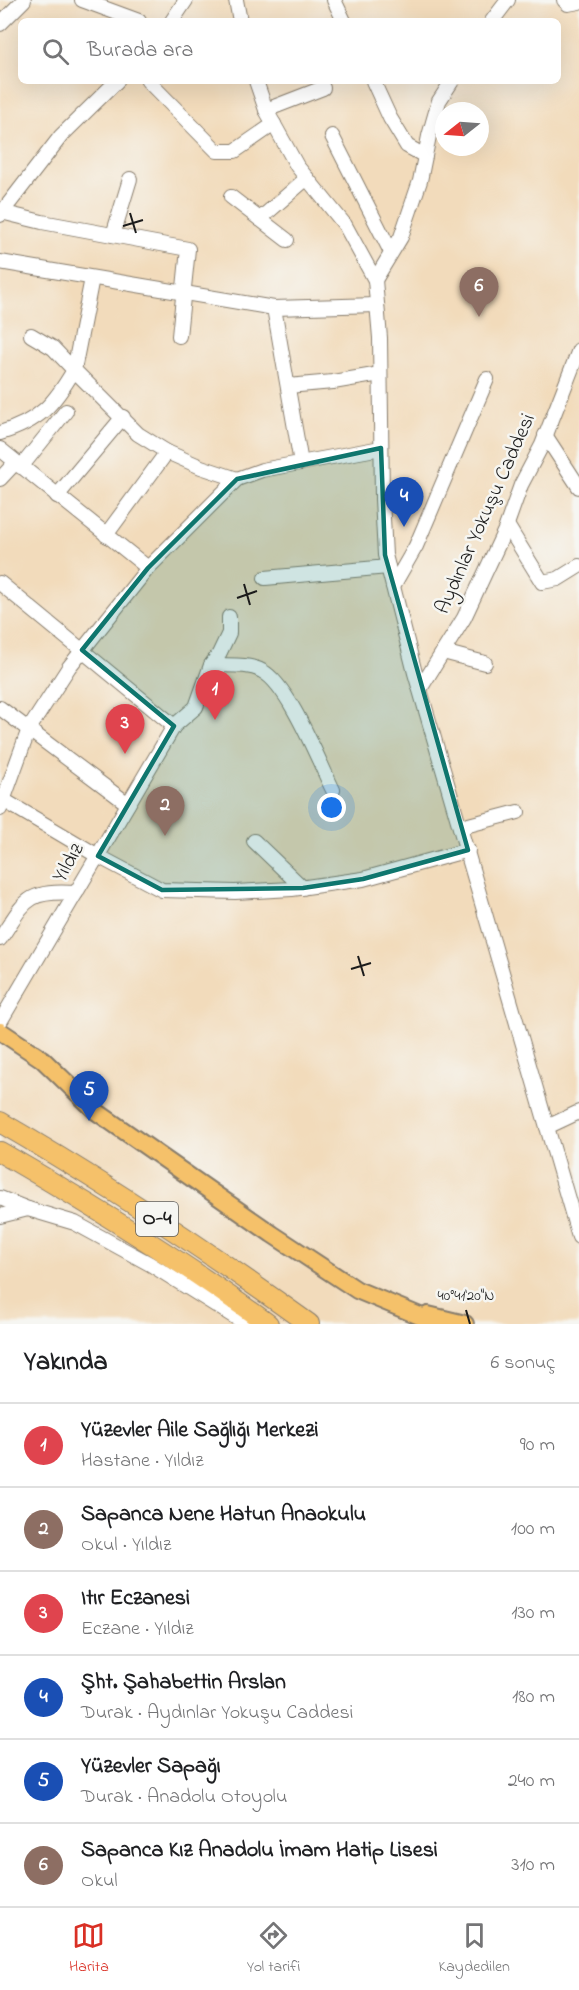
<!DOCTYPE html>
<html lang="tr">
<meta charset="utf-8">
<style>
body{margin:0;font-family:"Indie Flower",sans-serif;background:#f6f6f6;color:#202124}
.compass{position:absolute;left:435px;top:102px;width:54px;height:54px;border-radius:50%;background:#fff;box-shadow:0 6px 24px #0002;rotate:253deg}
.you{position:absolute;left:332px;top:808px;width:21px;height:21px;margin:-15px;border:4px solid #fff;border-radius:50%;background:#1a73e8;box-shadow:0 0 0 9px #1a73e833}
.badge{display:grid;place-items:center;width:39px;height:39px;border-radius:50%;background:#d93025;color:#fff;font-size:20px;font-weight:700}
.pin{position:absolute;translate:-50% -50px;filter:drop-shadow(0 2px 3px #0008)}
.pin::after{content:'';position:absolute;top:32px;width:21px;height:18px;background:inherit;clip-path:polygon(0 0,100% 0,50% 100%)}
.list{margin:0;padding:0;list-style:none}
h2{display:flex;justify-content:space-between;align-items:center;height:78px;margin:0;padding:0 24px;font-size:26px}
h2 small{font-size:20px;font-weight:400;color:#757577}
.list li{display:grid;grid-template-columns:39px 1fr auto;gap:18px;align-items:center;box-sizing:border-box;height:84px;padding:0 24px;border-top:2px solid #e0e0e0}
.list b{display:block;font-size:22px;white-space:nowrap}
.list p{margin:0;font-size:20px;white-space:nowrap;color:#757577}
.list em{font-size:20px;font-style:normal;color:#757577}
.icon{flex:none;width:33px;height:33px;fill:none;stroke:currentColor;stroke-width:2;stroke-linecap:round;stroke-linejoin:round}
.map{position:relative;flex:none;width:579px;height:1324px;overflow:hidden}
.search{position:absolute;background:#fff;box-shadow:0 6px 24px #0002;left:18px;right:18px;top:18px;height:66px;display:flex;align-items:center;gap:15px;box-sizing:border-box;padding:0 21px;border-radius:9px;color:#757577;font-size:22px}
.sheet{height:582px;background:#fff}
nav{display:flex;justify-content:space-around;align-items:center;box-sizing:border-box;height:84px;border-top:2px solid #e0e0e0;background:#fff;font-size:16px;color:#757577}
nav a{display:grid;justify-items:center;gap:3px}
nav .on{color:#d93025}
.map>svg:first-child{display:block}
</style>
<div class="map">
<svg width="579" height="1324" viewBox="0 0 579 1324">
<rect width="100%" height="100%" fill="#f6f6f2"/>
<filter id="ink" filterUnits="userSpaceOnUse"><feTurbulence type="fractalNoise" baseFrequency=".0167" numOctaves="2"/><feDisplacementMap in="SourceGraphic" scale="12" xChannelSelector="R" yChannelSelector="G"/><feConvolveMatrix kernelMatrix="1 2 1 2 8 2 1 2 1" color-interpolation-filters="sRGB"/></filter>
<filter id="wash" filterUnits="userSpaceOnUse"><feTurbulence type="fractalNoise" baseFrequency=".008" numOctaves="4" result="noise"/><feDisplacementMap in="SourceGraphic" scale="24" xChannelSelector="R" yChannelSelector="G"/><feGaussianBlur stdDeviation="1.35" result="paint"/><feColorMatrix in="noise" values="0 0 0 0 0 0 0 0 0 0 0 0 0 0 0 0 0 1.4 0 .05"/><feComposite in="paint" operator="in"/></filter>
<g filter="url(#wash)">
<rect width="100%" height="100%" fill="#f2dbbb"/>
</g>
<g filter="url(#ink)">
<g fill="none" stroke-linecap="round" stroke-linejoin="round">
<defs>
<g id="minor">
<polyline points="82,0 139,21"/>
<polyline points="236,0 240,21"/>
<polyline points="334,0 344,21"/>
<polyline points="564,0 568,4 579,2"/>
<polyline points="172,21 186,0"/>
<polyline points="492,21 508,0"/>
<polyline points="0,24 24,0"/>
<polyline points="148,81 217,151 235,151 274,124"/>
<polyline points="256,81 266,110 297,166 345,225 375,280 380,338 382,499 385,555 415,673 579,1237"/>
<polyline points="373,81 390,118 407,146 425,156"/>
<polyline points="266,110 323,88"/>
<polyline points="332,136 391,252"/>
<polyline points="231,197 287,240"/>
<polyline points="1,212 42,222 188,249 179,336"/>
<polyline points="0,215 61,136 117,81"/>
<polyline points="260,219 307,178"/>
<polyline points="113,235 130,179"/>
<polyline points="0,262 274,308 301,463"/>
<polyline points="375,280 401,237 420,181 429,136 439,101 452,81"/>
<polyline points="274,308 377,305"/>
<polyline points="31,335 53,348 74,370 92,278"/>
<polyline points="288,386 333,382 380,374"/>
<path d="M 0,433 C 40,421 54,404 74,370 L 138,434 L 167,452 L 201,467 L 237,479"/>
<polyline points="545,435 579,487"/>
<polyline points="0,449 148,568"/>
<polyline points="21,467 66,411"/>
<polyline points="0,479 15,463"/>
<polyline points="57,496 123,417"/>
<polyline points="507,525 542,582 558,579 579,566"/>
<polyline points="106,535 167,452"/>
<polyline points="265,578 388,567"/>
<polyline points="0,583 174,726"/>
<polyline points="393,586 416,546 487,379"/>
<polyline points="443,652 485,663"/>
<path d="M 211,665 C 226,666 248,663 262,671 C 289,685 318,760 333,790"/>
<polyline points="420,689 464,618 505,530 521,485 542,445 579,350"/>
<polyline points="0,708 128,804"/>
<polyline points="0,798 98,856 162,890 235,892 292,889 363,879 468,850"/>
<polyline points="0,809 29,729 69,667 148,568 237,479 262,470 381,448"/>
<polyline points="461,827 518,812"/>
<polyline points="254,841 303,888"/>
<path d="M 0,939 C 26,900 26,890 76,893"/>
<polyline points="0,1022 174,726 196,707 211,665 219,654 229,633 229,617"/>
<polyline points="547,1127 579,1112"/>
<polyline points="0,1198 28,1209 75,1223 150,1264 246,1324"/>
<polyline points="0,1216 28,1209"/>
</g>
<g id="major">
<polyline points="0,1031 42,1059 97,1112 272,1234 357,1290 439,1324"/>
<polyline points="428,1315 465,1324"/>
</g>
<g id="highway">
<path d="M 0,1122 C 107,1184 209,1252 309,1324"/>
<path d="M 0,1152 C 92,1205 182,1261 268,1324"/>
</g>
</defs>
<!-- minor casing -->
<use href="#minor" stroke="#877c6c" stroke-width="16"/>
<!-- major casing -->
<use href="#major" stroke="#877c6c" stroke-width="20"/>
<!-- highway casing -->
<use href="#highway" stroke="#877c6c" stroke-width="22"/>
<!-- minor -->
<use href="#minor" stroke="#fff" stroke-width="14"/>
<!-- major -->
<use href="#major" stroke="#f5c16b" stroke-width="16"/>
<!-- highway -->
<use href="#highway" stroke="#f5c16b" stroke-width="20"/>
</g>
</g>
<!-- marked area -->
<path fill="#0f766e" fill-opacity="0.2" stroke="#0f766e" stroke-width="4.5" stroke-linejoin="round" d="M 381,448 L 385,555 L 468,850 L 363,879 L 303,888 L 162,890 L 98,856 L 174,726 L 82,650 L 148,568 L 237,479 Z"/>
<!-- ticks -->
<path fill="none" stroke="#1c1c1c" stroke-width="2" d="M 130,213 L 136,233M 123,226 L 143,220M 244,584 L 250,605M 237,598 L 257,591M 358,956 L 364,976M 351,969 L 371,963M 466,1310 L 470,1324"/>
<g text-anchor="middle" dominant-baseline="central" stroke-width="5" stroke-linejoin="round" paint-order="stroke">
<!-- shield labels -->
<rect fill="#f6f6f2" stroke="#5d5d5c" stroke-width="1.5" x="136" y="1202" width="42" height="34" rx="4.5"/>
<g font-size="20" font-weight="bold" fill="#1c1c1c">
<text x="157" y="1219">O-4</text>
</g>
<!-- street labels -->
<g font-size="21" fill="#1c1c1c" stroke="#f6f6f2">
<text transform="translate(486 514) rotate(-66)">Aydınlar Yokuşu Caddesi</text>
<text transform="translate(69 863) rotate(-60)">Yıldız</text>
</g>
</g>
<g font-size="15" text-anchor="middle" fill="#1c1c1c" stroke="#f6f6f2" stroke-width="5" stroke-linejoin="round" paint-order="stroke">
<text x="466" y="1300">40°41'20"N</text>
</g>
</svg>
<svg class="compass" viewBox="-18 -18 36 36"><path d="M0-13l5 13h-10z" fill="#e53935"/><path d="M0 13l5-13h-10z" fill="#757577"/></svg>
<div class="you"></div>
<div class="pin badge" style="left:215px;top:720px;background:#e0444e">1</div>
<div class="pin badge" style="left:165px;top:836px;background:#8d6e63">2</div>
<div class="pin badge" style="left:125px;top:754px;background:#e0444e">3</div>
<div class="pin badge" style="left:404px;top:527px;background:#1a4fb4">4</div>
<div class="pin badge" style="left:89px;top:1121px;background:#1a4fb4">5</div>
<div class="pin badge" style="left:479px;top:317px;background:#8d6e63">6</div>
<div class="search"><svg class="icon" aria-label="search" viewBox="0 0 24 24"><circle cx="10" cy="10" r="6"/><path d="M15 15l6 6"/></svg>Burada ara</div>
</div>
<section class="sheet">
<h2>Yakında<small>6 sonuç</small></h2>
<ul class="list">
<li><span class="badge" style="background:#e0444e">1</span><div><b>Yüzevler Aile Sağlığı Merkezi</b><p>Hastane · Yıldız</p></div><em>90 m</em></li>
<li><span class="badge" style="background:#8d6e63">2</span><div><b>Sapanca Nene Hatun Anaokulu</b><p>Okul · Yıldız</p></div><em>100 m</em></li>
<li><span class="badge" style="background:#e0444e">3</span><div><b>Itır Eczanesi</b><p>Eczane · Yıldız</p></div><em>130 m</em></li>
<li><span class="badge" style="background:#1a4fb4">4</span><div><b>Şht. Şahabettin Arslan</b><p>Durak · Aydınlar Yokuşu Caddesi</p></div><em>180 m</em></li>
<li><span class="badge" style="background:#1a4fb4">5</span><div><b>Yüzevler Sapağı</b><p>Durak · Anadolu Otoyolu</p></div><em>240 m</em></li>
<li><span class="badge" style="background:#8d6e63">6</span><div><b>Sapanca Kız Anadolu İmam Hatip Lisesi</b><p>Okul</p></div><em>310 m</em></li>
</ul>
</section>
<nav>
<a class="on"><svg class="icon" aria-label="map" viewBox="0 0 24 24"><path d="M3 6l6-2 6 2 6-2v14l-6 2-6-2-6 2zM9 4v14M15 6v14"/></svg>Harita</a>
<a><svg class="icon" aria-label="directions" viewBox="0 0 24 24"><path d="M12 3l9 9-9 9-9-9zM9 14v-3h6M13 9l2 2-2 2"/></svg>Yol tarifi</a>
<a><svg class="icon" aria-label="saved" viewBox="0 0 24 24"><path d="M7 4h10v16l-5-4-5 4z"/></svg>Kaydedilen</a>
</nav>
